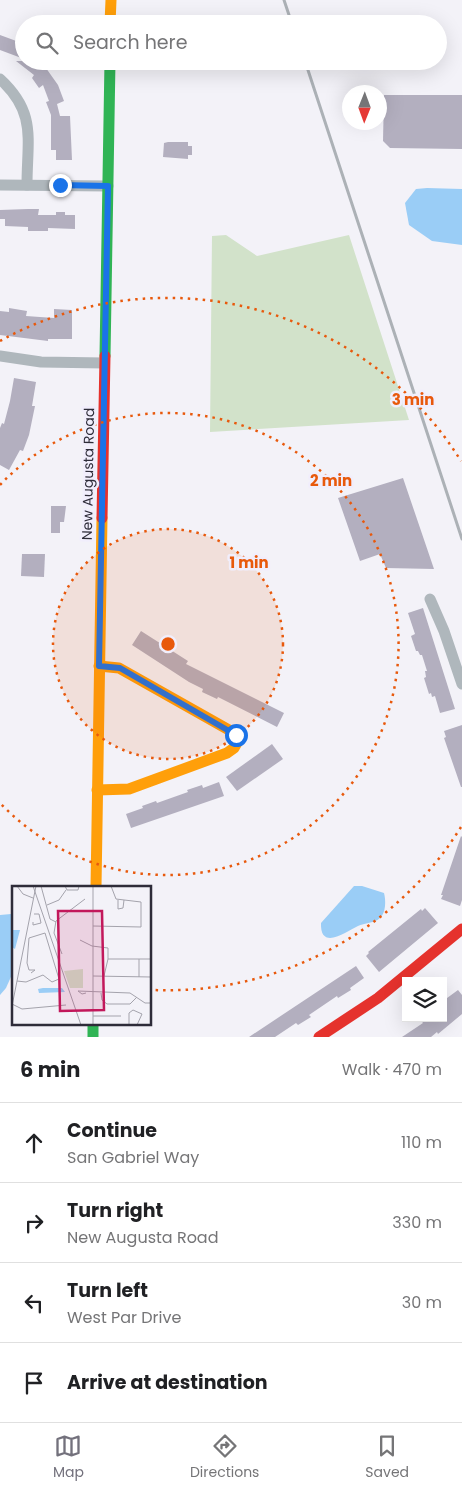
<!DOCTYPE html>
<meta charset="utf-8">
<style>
body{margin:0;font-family:Poppins,sans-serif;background:#f6f6f6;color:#202124}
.controls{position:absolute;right:15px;bottom:15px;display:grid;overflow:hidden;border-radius:0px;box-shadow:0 5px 20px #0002}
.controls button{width:45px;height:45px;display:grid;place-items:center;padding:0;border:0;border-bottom:1px solid #e0e0e0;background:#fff;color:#202124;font:25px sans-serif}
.compass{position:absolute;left:342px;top:85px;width:45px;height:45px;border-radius:50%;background:#fff;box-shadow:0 5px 20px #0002;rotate:181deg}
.stop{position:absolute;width:15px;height:15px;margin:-11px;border:4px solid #1a73e8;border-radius:50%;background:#fff}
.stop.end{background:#1a73e8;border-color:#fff;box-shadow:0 1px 5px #0008}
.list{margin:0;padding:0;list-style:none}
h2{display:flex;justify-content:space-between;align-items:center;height:65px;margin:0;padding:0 20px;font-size:21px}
h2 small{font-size:16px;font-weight:400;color:#757577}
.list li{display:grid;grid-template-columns:32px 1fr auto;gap:15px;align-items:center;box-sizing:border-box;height:80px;padding:0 20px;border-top:1px solid #e0e0e0}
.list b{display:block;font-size:19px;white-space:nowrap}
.list p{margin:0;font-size:16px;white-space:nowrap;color:#757577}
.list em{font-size:16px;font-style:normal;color:#757577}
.icon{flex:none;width:28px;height:28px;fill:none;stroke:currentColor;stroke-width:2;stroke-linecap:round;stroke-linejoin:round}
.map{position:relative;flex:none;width:462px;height:1037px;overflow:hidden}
.search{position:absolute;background:#fff;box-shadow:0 5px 20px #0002;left:15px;right:15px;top:15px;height:55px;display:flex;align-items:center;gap:12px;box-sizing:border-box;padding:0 18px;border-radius:28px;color:#757577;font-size:19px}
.sheet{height:385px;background:#fff}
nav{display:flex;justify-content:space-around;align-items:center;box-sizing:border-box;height:70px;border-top:1px solid #e0e0e0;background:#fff;font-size:14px;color:#757577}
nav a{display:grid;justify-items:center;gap:2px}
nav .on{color:#73717c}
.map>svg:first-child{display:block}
</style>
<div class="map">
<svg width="462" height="1037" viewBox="0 0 462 1037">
<rect width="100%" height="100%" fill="#f3f2f8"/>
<!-- green -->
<polygon fill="#d2e2ca" points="226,235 257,256 349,235 409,420 210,432 212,236"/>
<!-- water -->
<g fill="#9acdf6">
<polygon points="427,188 462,189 462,245 432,241 409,225 405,203 416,189"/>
<path d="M 354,886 L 362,886 L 384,893 C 386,900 386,913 380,918 C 375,923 364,923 358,926 C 346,932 320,951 321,923 Z"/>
<polygon points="11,914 14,914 14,970 6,988 0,995 0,915"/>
</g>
<!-- building -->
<g fill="#b3afbf">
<polygon points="0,35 19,42 24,35 24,59 0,50"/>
<polygon points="16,61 41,61 58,85 64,101 57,104 60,116 70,116 72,160 56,160 56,150 51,150 51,115 46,102 49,101 43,85 39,88 32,78 34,75"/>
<polygon points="384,95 462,95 462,149 390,148 383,141"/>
<polygon points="168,142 188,142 188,146 192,146 192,155 188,155 188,159 163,157 164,143"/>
<polygon points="28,209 39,209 38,215 56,215 56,212 65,212 65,215 75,215 75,229 48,228 48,231 28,231 28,227 5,226 5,219 0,219 0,210"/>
<polygon points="9,308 27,311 26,316 54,318 54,309 72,310 72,339 48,339 48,341 0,335 0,311 9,312"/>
<polygon points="14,378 36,382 32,406 35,406 29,435 23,451 20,450 9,470 0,465 0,428 2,423 4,424 10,401"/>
<polygon points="403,478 434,569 386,568 380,554 360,561 338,498"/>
<polygon points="51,506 66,506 64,522 60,522 60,533 51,533"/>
<polygon points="22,554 45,554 44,577 21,576"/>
<polygon points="423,608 455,709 440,713 435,696 432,697 431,693 429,694 424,678 426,677 425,671 427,671 422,655 420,655 418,651 416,651 411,636 415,634 408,613"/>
<polygon points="141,631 188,661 186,664 284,713 277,727 218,697 217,699 202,692 203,689 189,682 132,645"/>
<polygon points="462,725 462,787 461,787 444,738 446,737 444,731"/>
<polygon points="272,744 283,759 237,791 226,777"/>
<polygon points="219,782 224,796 131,828 126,814 143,808 142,806 156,801 157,803 188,792 187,790 202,785 203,788"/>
<polygon points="461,836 462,837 462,900 460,906 441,899 443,895 441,895"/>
<polygon points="425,908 438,923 379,972 366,956 369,953 368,952 421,909 422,911"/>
<polygon points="356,966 364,978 350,988 351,990 338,998 337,996 309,1015 311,1017 298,1025 296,1023 275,1037 249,1037"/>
<polygon points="458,990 462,995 462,1014 438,1034 437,1032 431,1037 402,1037 423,1023 419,1018 443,1018 443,1001"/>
</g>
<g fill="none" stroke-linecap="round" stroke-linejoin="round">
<!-- street -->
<g stroke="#afb7bc" stroke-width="11">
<path d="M 0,79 C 37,113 27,139 27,185"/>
<polyline points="0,185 108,186"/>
<polyline points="0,356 41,362 104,363"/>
<polyline points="430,599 444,631 462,684"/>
</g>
<!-- fast -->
<g stroke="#30b455" stroke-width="11">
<polyline points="105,356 110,61"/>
<polyline points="93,1023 93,1037"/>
</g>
<!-- slow -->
<g stroke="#ff9f0a" stroke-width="11">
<polyline points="110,24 111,0"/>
<polyline points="97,790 129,789 227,753 234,748 238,741 236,735 229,730 119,668 99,666"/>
<polyline points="96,887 102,518"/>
</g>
<!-- jam -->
<g stroke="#e5322d" stroke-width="11">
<polyline points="102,518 105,356"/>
<polyline points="319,1037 378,998 462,929"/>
</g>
<!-- rail -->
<g stroke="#acb1b6" stroke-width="3">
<polyline points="284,0 292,24"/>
<polyline points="305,61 462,539"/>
</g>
</g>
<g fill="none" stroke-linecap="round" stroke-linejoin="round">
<!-- route -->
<polyline stroke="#1a73e8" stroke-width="6" points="60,185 108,186 99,666 120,668 236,735"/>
</g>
<!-- distance rings -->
<circle cx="168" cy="644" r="115" fill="#e8590c" fill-opacity=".12"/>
<g fill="none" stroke="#e8590c" stroke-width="2.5" stroke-dasharray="2.5 5">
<circle cx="168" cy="644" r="115"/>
<path d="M0 485A231 231 0 1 1 0 803"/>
<path d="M461 827A346 346 0 0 1 153 990M0 341A346 346 0 0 1 461 461"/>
</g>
<g text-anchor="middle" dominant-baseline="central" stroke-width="5" stroke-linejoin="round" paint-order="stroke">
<!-- street labels -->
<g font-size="14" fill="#2e2c39" stroke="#f1eefc">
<text transform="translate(88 474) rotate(-89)">New Augusta Road</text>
</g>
</g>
<!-- overview -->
<g transform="translate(12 886)">
<rect width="139" height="139" fill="#f3f2f8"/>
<path d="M 71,83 L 71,102 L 58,102 L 52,85 Z" fill="#d2e2ca"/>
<path d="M 0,44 L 8,44 L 3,63 L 0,61 ZM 31,102 L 50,102 L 53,106 L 27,107 L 26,103 Z" fill="#9acdf6"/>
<path fill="none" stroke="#a4a3ac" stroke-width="1" d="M 5,0 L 11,8 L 21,12M 21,0 L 69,139M 29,0 L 38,33 L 44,36M 53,0 L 55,4 L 66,4 L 67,0M 81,0 L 81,139M 106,14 L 106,23 L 111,22 L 112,14M 35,19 L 47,14 L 54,4M 21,36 L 21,39 L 29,37 L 27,28 L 22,28M 81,40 L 129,41 L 129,16 L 104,13 L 99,0M 68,54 L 80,60 L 96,62 L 96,73 L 139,73M 50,68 L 42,47 L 44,35 L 73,13M 127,73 L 127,91M 81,90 L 139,91M 92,90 L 96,73M 5,95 L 14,96 L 31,89 L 40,96 L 47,93 L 33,47 L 17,52 L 15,77 L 17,84 L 23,84 L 19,87M 74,107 L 70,108 L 66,105 L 118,107 L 133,117 L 139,117M 89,107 L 90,114 L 95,118 L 118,118 L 125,111M 0,118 L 10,123 L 54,119M 0,120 L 24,0M 81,130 L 109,130M 117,139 L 117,127 L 121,124 L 130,128 L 125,139"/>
<path fill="#c2185b" fill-opacity="0.15" stroke="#c2185b" stroke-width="2.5" d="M 46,25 L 90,25 L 92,124 L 48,125 Z"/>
<rect width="139" height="139" fill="none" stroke="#2e2c39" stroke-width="2.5"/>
</g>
<circle cx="168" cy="644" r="8" fill="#e8590c" stroke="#f1eefc" stroke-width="2.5"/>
<g font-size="15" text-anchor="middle" font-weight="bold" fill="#e8590c" stroke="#f1eefc" stroke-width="5" stroke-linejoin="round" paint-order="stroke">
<text x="413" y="405">3 min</text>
<text x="331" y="486">2 min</text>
<text x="249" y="568">1 min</text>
</g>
</svg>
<div class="controls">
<button><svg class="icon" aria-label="layers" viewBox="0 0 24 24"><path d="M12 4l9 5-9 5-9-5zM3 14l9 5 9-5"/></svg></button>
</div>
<svg class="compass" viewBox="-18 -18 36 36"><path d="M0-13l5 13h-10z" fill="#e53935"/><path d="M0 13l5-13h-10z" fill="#757577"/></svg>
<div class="stop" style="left:236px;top:735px"></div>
<div class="stop end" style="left:60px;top:185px"></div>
<div class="search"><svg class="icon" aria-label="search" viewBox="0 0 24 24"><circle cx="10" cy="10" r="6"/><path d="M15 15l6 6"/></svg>Search here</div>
</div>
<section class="sheet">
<h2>6 min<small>Walk · 470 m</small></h2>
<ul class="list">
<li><svg class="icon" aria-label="ahead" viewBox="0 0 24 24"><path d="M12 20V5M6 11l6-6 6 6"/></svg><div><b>Continue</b><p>San Gabriel Way</p></div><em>110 m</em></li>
<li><svg class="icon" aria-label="right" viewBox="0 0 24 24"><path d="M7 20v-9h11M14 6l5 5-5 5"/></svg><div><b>Turn right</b><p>New Augusta Road</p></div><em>330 m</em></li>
<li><svg class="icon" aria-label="left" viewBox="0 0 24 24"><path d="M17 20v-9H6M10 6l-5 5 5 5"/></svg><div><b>Turn left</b><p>West Par Drive</p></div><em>30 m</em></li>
<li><svg class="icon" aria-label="arrive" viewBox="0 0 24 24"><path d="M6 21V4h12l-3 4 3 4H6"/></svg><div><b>Arrive at destination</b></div></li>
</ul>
</section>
<nav>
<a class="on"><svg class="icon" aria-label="map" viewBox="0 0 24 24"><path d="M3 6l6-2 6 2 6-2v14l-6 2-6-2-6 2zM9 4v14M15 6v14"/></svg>Map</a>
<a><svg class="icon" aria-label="directions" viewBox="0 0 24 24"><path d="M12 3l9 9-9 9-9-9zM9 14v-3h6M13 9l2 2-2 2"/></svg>Directions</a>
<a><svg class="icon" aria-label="saved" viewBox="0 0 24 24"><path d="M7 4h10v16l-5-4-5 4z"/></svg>Saved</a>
</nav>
